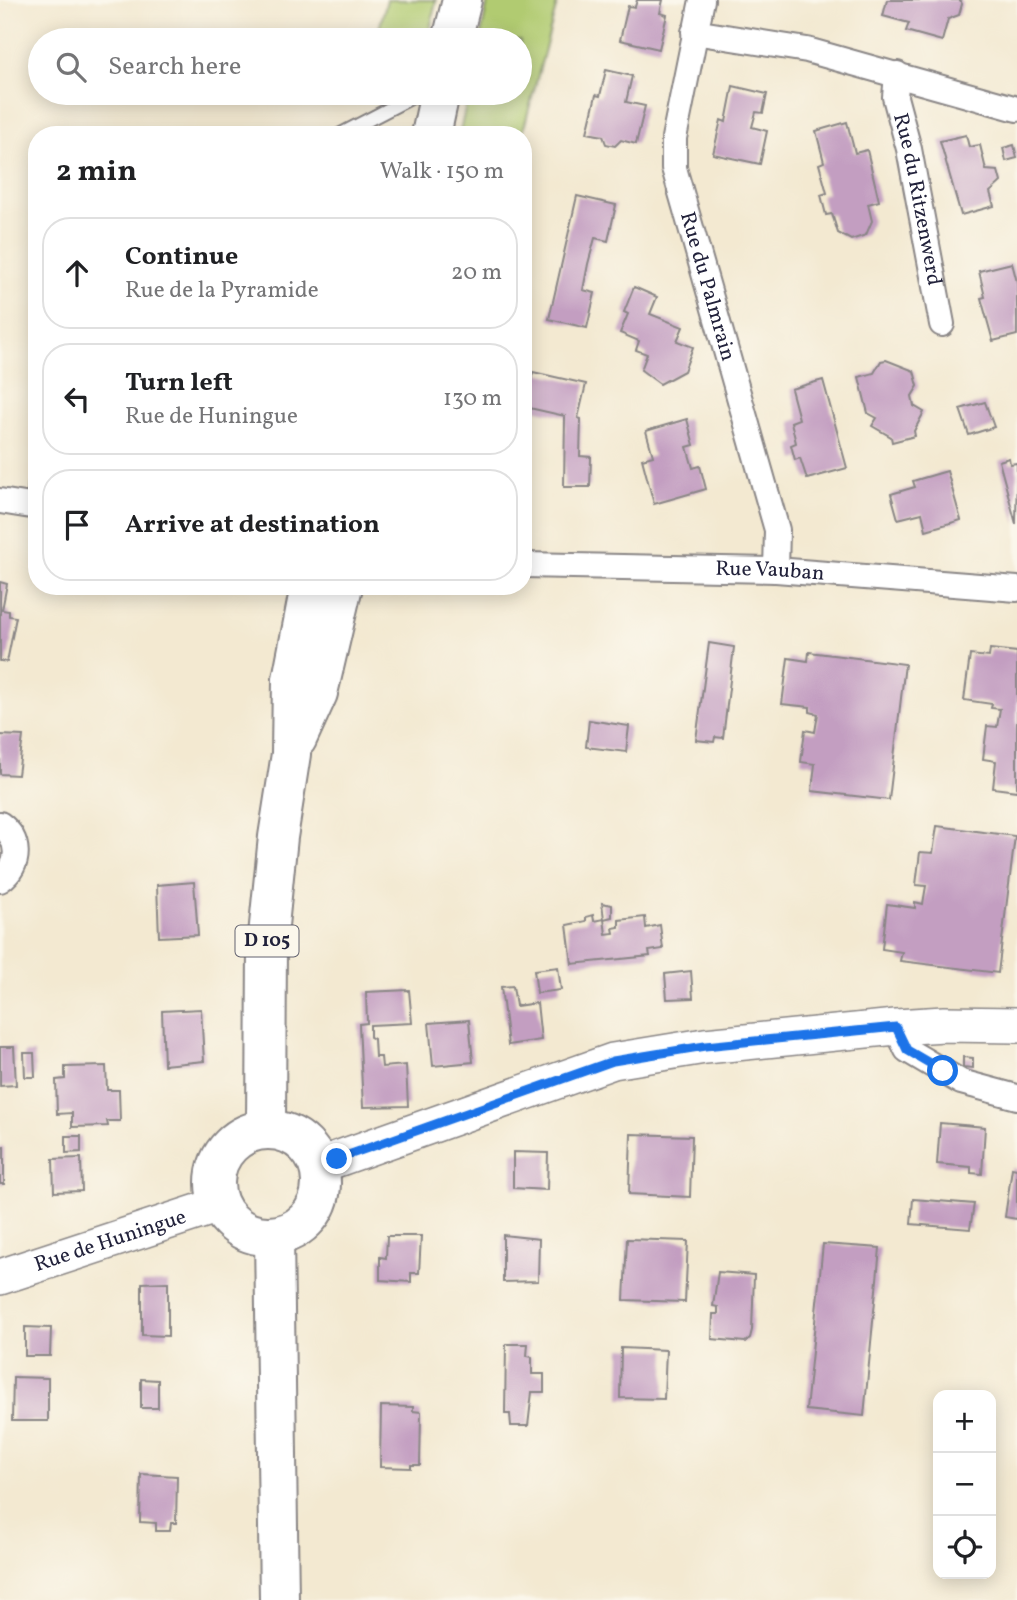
<!DOCTYPE html>
<meta charset="utf-8">
<style>
body{margin:0;font-family:Vollkorn,serif;background:#f2f2f2;color:#202124}
.controls{position:absolute;right:21px;bottom:21px;display:grid;overflow:hidden;border-radius:14px;box-shadow:0 4px 18px #0003}
.controls button{width:63px;height:63px;display:grid;place-items:center;padding:0;border:0;border-bottom:2px solid #e0e0e0;background:#fff;color:#202124;font:35px sans-serif}
.stop{position:absolute;width:21px;height:21px;margin:-16px;border:5px solid #1a73e8;border-radius:50%;background:#fff}
.stop.end{background:#1a73e8;border-color:#fff;box-shadow:0 2px 7px #0008}
.list{margin:0;padding:0;list-style:none}
h2{display:flex;justify-content:space-between;align-items:center;height:91px;margin:0;padding:0 28px;font-size:30px}
h2 small{font-size:23px;font-weight:400;color:#757577}
.list li{display:grid;grid-template-columns:46px 1fr auto;gap:21px;align-items:center;box-sizing:border-box;height:112px;margin:0 14px 14px;padding:0 14px;border:2px solid #e0e0e0;border-radius:28px}
.list b{display:block;font-size:26px;white-space:nowrap}
.list p{margin:0;font-size:23px;white-space:nowrap;color:#757577}
.list em{font-size:23px;font-style:normal;color:#757577}
.icon{flex:none;width:38px;height:38px;fill:none;stroke:currentColor;stroke-width:2;stroke-linecap:round;stroke-linejoin:round}
.map{position:relative;flex:none;width:1017px;height:1600px;overflow:hidden}
.search{position:absolute;background:#fff;box-shadow:0 4px 18px #0003;left:28px;top:28px;width:504px;height:77px;display:flex;align-items:center;gap:18px;box-sizing:border-box;padding:0 24px;border-radius:38px;color:#757577;font-size:26px}
.panel{position:absolute;background:#fff;box-shadow:0 4px 18px #0003;left:28px;top:126px;width:504px;height:469px;border-radius:28px}
.map>svg:first-child{display:block}
</style>
<div class="map">
<svg width="1017" height="1600" viewBox="0 0 1017 1600">
<rect width="100%" height="100%" fill="#fbf7ec"/>
<filter id="ink" filterUnits="userSpaceOnUse"><feTurbulence type="fractalNoise" baseFrequency=".0143" numOctaves="2"/><feDisplacementMap in="SourceGraphic" scale="14" xChannelSelector="R" yChannelSelector="G"/><feConvolveMatrix kernelMatrix="1 2 1 2 8 2 1 2 1" color-interpolation-filters="sRGB"/></filter>
<filter id="wash" filterUnits="userSpaceOnUse"><feTurbulence type="fractalNoise" baseFrequency=".00686" numOctaves="4" result="noise"/><feDisplacementMap in="SourceGraphic" scale="28" xChannelSelector="R" yChannelSelector="G"/><feGaussianBlur stdDeviation="1.57" result="paint"/><feColorMatrix in="noise" values="0 0 0 0 0 0 0 0 0 0 0 0 0 0 0 0 0 1.4 0 .05"/><feComposite in="paint" operator="in"/></filter>
<g filter="url(#wash)">
<rect width="100%" height="100%" fill="#f3e9d1"/>
<!-- green -->
<g fill="#b1cb71" stroke="#6a7656" stroke-width="2">
<polygon points="387,0 436,0 428,40 376,40"/>
<polygon points="488,0 558,0 522,135 459,135 469,93 520,93 520,40 480,40"/>
</g>
<g id="blocks">
<!-- building -->
<g fill="#c39ec1">
<polygon points="637,0 663,0 660,13 667,15 659,49 620,40 628,6 635,7"/>
<polygon points="887,0 960,0 962,4 959,15 948,19 942,41 906,31 909,23 883,16"/>
<polygon points="606,70 632,76 626,102 645,106 636,144 621,140 615,146 606,144 603,136 587,133 596,95 600,96"/>
<polygon points="733,86 767,94 763,113 756,112 752,127 767,131 760,164 713,154 721,120 726,122"/>
<polygon points="847,122 855,153 867,150 879,201 868,204 872,221 866,235 851,240 838,233 832,214 826,215 821,195 827,193 819,164 824,162 816,131"/>
<polygon points="966,135 969,147 980,145 986,170 998,171 1001,182 990,192 994,206 961,215 940,141"/>
<polygon points="1014,145 1017,158 1006,161 1003,148"/>
<polygon points="577,196 616,205 608,241 595,238 588,264 583,290 595,293 587,328 549,319"/>
<polygon points="1012,263 1017,282 1017,335 993,341 981,298 985,297 979,271"/>
<polygon points="634,287 657,297 650,314 683,327 677,341 693,347 684,371 660,384 641,370 647,354 636,350 639,341 620,333 628,314 624,312"/>
<polygon points="886,360 914,371 918,386 912,396 914,406 924,412 914,431 915,436 892,442 891,437 872,426 877,418 868,413 859,377 874,373 881,361"/>
<polygon points="533,372 586,384 578,418 581,419 580,456 591,457 590,487 564,487 565,416 525,407"/>
<polygon points="823,380 847,468 807,479 800,458 795,460 791,445 796,443 791,422 799,419 791,389"/>
<polygon points="985,402 994,427 969,435 960,409"/>
<polygon points="687,419 694,445 687,447 693,468 700,466 706,489 654,504 642,459 653,456 646,431"/>
<polygon points="1009,458 1010,464 1017,463 1016,524 999,461"/>
<polygon points="947,471 961,520 926,530 922,513 898,519 891,494 915,487 913,481"/>
<polygon points="0,582 7,584 2,610 9,611 9,616 16,617 7,662 0,661"/>
<polygon points="709,643 734,647 723,738 715,737 714,742 696,740"/>
<polygon points="990,649 1017,652 1017,791 993,788 996,761 983,759 987,726 997,727 1000,709 991,708 992,704 964,700 970,655 989,657"/>
<polygon points="809,652 905,664 889,800 812,791 815,764 801,762 805,730 815,732 818,714 810,712 810,707 782,704 788,658 808,661"/>
<polygon points="589,720 629,726 626,752 586,747"/>
<polygon points="0,735 23,736 18,775 0,774"/>
<polygon points="937,826 1015,836 998,973 900,961 902,952 882,949 887,904 915,908 915,902 923,904 926,886 916,885 920,852 933,853"/>
<polygon points="194,882 198,935 159,937 157,885"/>
<polygon points="602,903 612,905 612,917 604,919"/>
<polygon points="593,915 594,921 604,919 606,934 614,933 613,928 619,927 619,920 645,917 646,928 660,925 663,949 649,951 650,956 572,964 567,925 586,921 586,917"/>
<polygon points="558,967 561,990 537,993 534,970"/>
<polygon points="691,971 693,998 667,999 665,974"/>
<polygon points="513,986 516,1006 537,1003 541,1040 508,1045 501,987"/>
<polygon points="409,990 412,1023 370,1025 370,1037 374,1039 375,1057 381,1057 382,1067 406,1065 408,1106 363,1107 359,1024 367,1023 366,992"/>
<polygon points="201,1009 204,1061 164,1065 162,1011"/>
<polygon points="469,1020 473,1062 433,1066 429,1023"/>
<polygon points="0,1047 14,1047 16,1085 0,1086"/>
<polygon points="24,1053 34,1053 35,1077 25,1077"/>
<polygon points="963,1057 973,1058 973,1068 963,1067"/>
<polygon points="106,1066 107,1090 119,1090 120,1121 107,1121 108,1126 72,1127 72,1113 57,1114 56,1080 65,1079 65,1067"/>
<polygon points="940,1123 985,1127 982,1174 971,1173 971,1167 937,1164"/>
<polygon points="631,1134 692,1136 690,1197 629,1194"/>
<polygon points="66,1136 81,1136 81,1152 66,1153"/>
<polygon points="4,1147 4,1184 0,1184 0,1148"/>
<polygon points="513,1152 548,1153 547,1190 513,1188"/>
<polygon points="81,1158 82,1191 54,1192 53,1159"/>
<polygon points="1012,1168 1017,1169 1017,1219 1005,1217"/>
<polygon points="913,1199 974,1204 970,1229 911,1224"/>
<polygon points="503,1235 539,1239 538,1281 503,1282"/>
<polygon points="387,1236 421,1236 419,1273 411,1273 411,1282 380,1280 380,1257 386,1258"/>
<polygon points="627,1239 688,1241 685,1302 624,1300"/>
<polygon points="823,1244 880,1248 864,1416 806,1410"/>
<polygon points="718,1272 754,1275 752,1330 750,1338 745,1342 712,1339 713,1314 718,1314 718,1307 713,1306"/>
<polygon points="168,1282 168,1336 142,1335 142,1283"/>
<polygon points="25,1327 51,1328 50,1356 25,1356"/>
<polygon points="506,1344 528,1344 527,1356 532,1357 532,1374 544,1374 544,1392 532,1392 528,1426 511,1426 510,1414 505,1414"/>
<polygon points="621,1348 666,1350 664,1399 620,1398"/>
<polygon points="13,1377 48,1378 48,1421 12,1421"/>
<polygon points="141,1379 158,1380 158,1408 141,1408"/>
<polygon points="381,1406 413,1407 413,1411 421,1412 420,1465 411,1465 411,1468 380,1467"/>
<polygon points="141,1474 177,1476 176,1523 171,1523 170,1531 156,1531 156,1523 140,1522"/>
</g>
</g>
</g>
<g filter="url(#ink)">
<use href="#blocks" fill-opacity="0" stroke="#8a8686" stroke-width="2"/>
<g fill="none" stroke-linecap="round" stroke-linejoin="round">
<defs>
<g id="lane">
<polyline points="339,135 420,93"/>
<polyline points="33,506 37,456"/>
</g>
<g id="street">
<path id="s1" d="M 702,0 L 674,138 L 674,168 L 777,530 L 776,570"/>
<polyline points="694,32 807,50 1017,109"/>
<path id="s2" d="M 897,74 L 895,97 L 909,149 L 942,324"/>
<polyline points="0,501 37,507"/>
<path id="s3" d="M 523,565 L 776,570 L 1017,589"/>
<path d="M 0,824 C 20,839 22,865 0,880"/>
<polyline points="896,1027 907,1050 961,1082 1017,1097"/>
</g>
<g id="secondary">
<polyline points="320,1165 613,1061 705,1046 896,1027 944,1024 1017,1025"/>
<path id="s4" d="M 0,1277 L 219,1205"/>
</g>
<g id="primary">
<polyline points="452,40 462,0"/>
<polyline points="431,135 440,93"/>
<polyline points="297,739 318,693 343,586"/>
<polyline points="266,1130 267,945 278,837 291,754 292,679 310,586"/>
<circle cx="268" cy="1183" r="53"/>
<polyline points="274,1236 279,1600"/>
</g>
</defs>
<!-- lane casing -->
<use href="#lane" stroke="#8a8686" stroke-width="16"/>
<!-- street casing -->
<use href="#street" stroke="#8a8686" stroke-width="28"/>
<!-- secondary casing -->
<use href="#secondary" stroke="#8a8686" stroke-width="38"/>
<!-- primary casing -->
<use href="#primary" stroke="#8a8686" stroke-width="42"/>
<!-- lane -->
<use href="#lane" stroke="#fff" stroke-width="12"/>
<!-- street -->
<use href="#street" stroke="#fff" stroke-width="24"/>
<!-- secondary -->
<use href="#secondary" stroke="#fff" stroke-width="35"/>
<!-- primary -->
<use href="#primary" stroke="#fff" stroke-width="38"/>
</g>
</g>
<g fill="none" stroke-linecap="round" stroke-linejoin="round" filter="url(#ink)">
<!-- route -->
<polyline stroke="#1a73e8" stroke-width="9" points="337,1159 613,1061 705,1046 896,1027 907,1050 943,1071"/>
</g>
<g text-anchor="middle" dominant-baseline="central" stroke-width="7" stroke-linejoin="round" paint-order="stroke">
<!-- shield labels -->
<rect fill="#fbf7ec" stroke="#636270" stroke-width="2" x="235.5" y="925.5" width="63" height="31" rx="5"/>
<g font-size="19" font-weight="bold" fill="#22223b">
<text x="267" y="941">D 105</text>
</g>
<!-- street labels -->
<g font-size="21" fill="#22223b" stroke="#fbf7ec">
<text stroke="none"><textPath href="#s2" startOffset="128">Rue du Ritzenwerd</textPath></text>
<text stroke="none"><textPath href="#s1" startOffset="294">Rue du Palmrain</textPath></text>
<text stroke="none"><textPath href="#s3" startOffset="247">Rue Vauban</textPath></text>
<text stroke="none"><textPath href="#s4" startOffset="116">Rue de Huningue</textPath></text>
</g>
</g>
</svg>
<div class="controls">
<button>+</button>
<button>−</button>
<button><svg class="icon" aria-label="locate" viewBox="0 0 24 24"><circle cx="12" cy="12" r="6"/><path d="M12 2v4M12 18v4M2 12h4M18 12h4"/></svg></button>
</div>
<div class="stop" style="left:943px;top:1071px"></div>
<div class="stop end" style="left:337px;top:1159px"></div>
<div class="search"><svg class="icon" aria-label="search" viewBox="0 0 24 24"><circle cx="10" cy="10" r="6"/><path d="M15 15l6 6"/></svg>Search here</div>
<section class="panel">
<h2>2 min<small>Walk · 150 m</small></h2>
<ul class="list">
<li><svg class="icon" aria-label="ahead" viewBox="0 0 24 24"><path d="M12 20V5M6 11l6-6 6 6"/></svg><div><b>Continue</b><p>Rue de la Pyramide</p></div><em>20 m</em></li>
<li><svg class="icon" aria-label="left" viewBox="0 0 24 24"><path d="M17 20v-9H6M10 6l-5 5 5 5"/></svg><div><b>Turn left</b><p>Rue de Huningue</p></div><em>130 m</em></li>
<li><svg class="icon" aria-label="arrive" viewBox="0 0 24 24"><path d="M6 21V4h12l-3 4 3 4H6"/></svg><div><b>Arrive at destination</b></div></li>
</ul>
</section>
</div>
